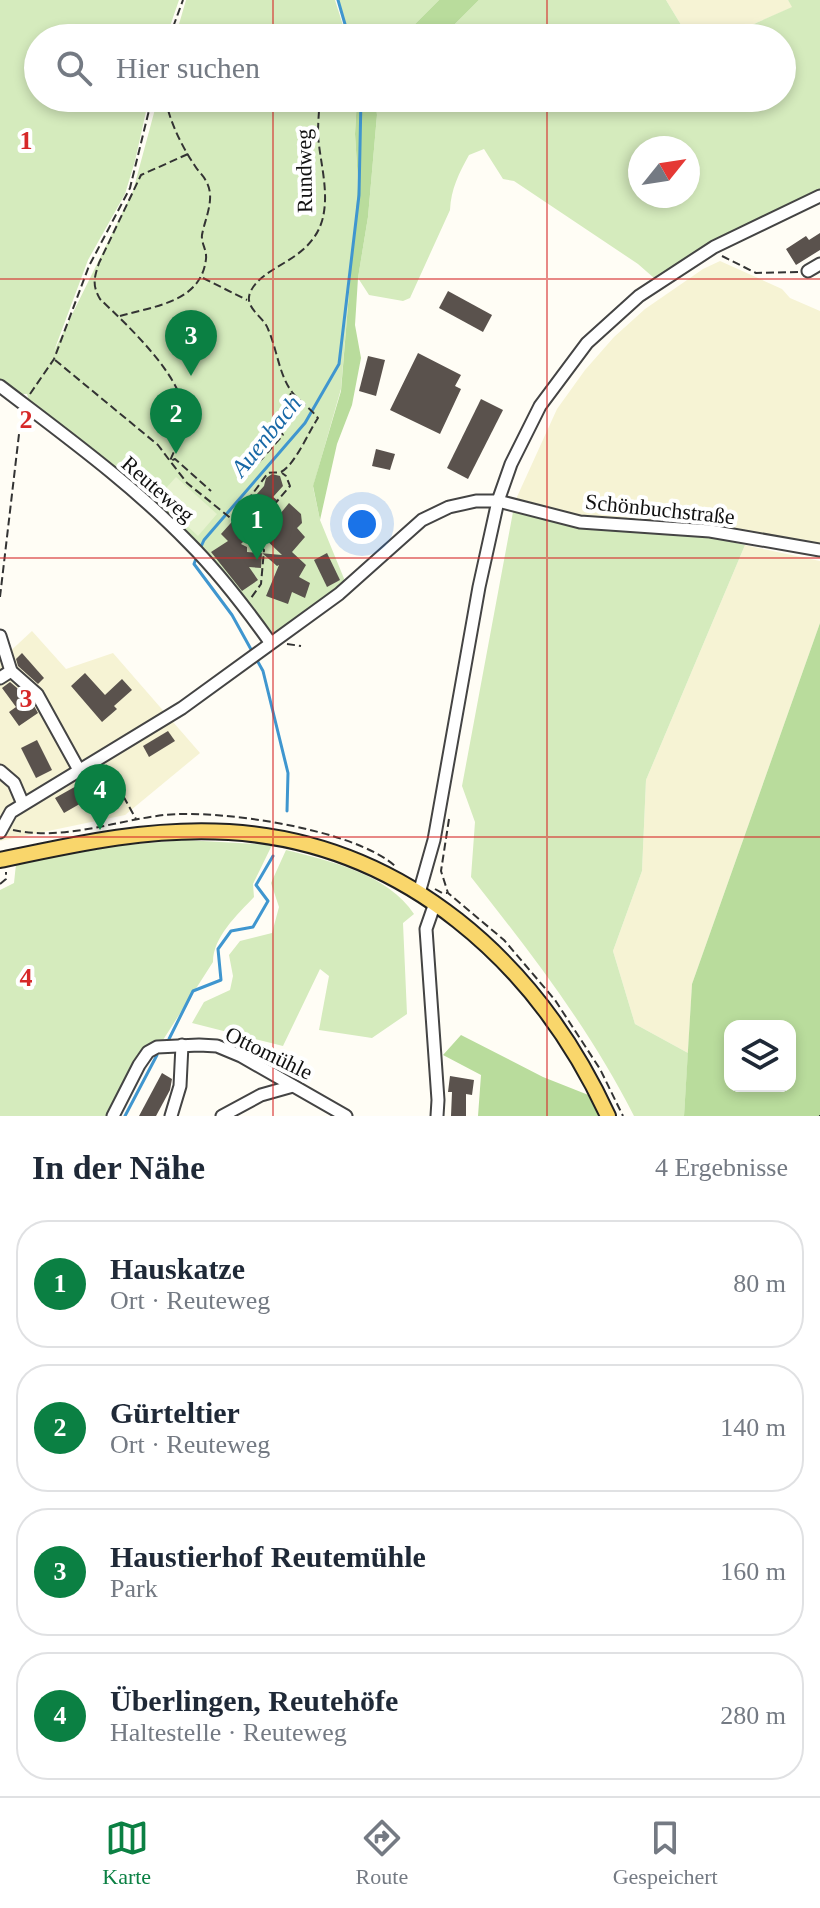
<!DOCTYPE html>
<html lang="de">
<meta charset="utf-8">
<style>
body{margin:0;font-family:"Times New Roman",serif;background:#f6f6f7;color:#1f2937}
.controls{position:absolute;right:24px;bottom:24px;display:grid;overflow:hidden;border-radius:16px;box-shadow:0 4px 12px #0003}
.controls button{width:72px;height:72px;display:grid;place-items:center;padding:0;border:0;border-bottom:2px solid #e0e1e3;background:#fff;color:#1f2937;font:40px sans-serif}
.compass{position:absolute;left:628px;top:136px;width:72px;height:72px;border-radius:50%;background:#fff;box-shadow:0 4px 12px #0003;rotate:60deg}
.you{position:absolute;left:362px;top:524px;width:28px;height:28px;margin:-20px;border:6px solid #fff;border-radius:50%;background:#1a73e8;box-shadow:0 0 0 12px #1a73e833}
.badge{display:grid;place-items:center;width:52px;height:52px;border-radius:50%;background:#0b8043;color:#fff;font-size:26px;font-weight:700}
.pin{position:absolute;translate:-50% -66px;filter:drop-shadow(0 2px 4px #0008)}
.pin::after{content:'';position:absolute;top:42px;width:28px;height:24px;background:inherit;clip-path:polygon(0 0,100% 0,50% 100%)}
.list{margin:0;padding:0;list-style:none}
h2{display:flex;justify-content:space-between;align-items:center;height:104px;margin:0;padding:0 32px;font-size:34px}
h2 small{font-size:26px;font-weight:400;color:#747a83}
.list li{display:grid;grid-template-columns:52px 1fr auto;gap:24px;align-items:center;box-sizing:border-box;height:128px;margin:0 16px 16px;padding:0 16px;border:2px solid #e0e1e3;border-radius:32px}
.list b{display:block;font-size:30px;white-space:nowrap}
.list p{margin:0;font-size:26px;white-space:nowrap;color:#747a83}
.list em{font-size:26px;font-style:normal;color:#747a83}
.icon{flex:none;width:44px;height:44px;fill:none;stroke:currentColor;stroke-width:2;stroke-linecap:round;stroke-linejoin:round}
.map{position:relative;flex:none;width:820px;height:1116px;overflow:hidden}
.search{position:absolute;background:#fff;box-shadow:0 4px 12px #0003;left:24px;right:24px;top:24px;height:88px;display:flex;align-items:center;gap:20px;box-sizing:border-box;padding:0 28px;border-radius:44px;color:#747a83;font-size:30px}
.sheet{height:680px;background:#fff}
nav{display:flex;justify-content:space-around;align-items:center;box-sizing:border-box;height:112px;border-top:2px solid #e0e1e3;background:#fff;font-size:22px;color:#747a83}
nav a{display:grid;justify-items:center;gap:4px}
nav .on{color:#0b8043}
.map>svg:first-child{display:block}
</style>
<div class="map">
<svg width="820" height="1116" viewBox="0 0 820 1116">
<rect width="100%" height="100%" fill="#fffdf5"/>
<!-- farmland -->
<g fill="#f6f3d4">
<polygon points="666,0 788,0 793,7 756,23 732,38 689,38"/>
<polygon points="720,261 782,289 790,298 820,311 820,546 712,526 580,516 516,499 557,409 585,370 614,337 645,309 703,269"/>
<polygon points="745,545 820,561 820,623 692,984 688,1053 635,1024 613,951 642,871 646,780"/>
<polygon points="32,631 66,669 113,653 200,753 125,815 0,841 0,653 4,657"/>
</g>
<!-- green -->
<g fill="#d5ebbd" fill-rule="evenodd">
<polygon points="0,0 179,0 166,38 38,38 38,98 149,98 135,161 125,194 88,260 54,351 133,191 158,98 357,98 355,134 358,182 341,389 313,487 320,520 345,581 284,629 272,633 191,537 30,404 27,394 20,394 0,380"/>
<polygon points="186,0 335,0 347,38 175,38"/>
<polygon points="338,0 439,0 401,38 349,38"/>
<polygon points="479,0 666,0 689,38 441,38"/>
<path d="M 788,0 L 820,0 L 820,190 L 702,249 L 654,278 L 638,264 L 514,181 L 503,179 L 484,149 L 469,155 C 459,173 451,189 450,210 L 410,298 L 403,301 L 369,295 L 358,278 L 368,217 L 377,115 L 375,98 L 782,98 L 782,38 L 732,38 L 756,23 L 792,7 ZM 640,148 L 688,148 L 688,196 L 640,196 Z"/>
<path d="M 513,512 L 581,528 L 709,537 L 745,545 L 646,780 L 642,871 L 613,951 L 635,1024 L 688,1053 L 684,1116 L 634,1116 C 590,1029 531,953 471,877 L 475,822 L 462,786 Z"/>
<path d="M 185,840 L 272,845 L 253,884 L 254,897 C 237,915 213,937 213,962 L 163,1040 L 144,1050 L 110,1116 L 0,1116 L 0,890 L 14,883 L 16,864 L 103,847 Z"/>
<path d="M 286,850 C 330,861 388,874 414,914 L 403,923 L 407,1014 L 372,1038 L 319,1030 L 329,976 L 320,969 L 283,1046 L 192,1023 L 204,1002 L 230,990 L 233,976 L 229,955 L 240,941 L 272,933 L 279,907 L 271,883 Z"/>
</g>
<!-- forest -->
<g fill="#b9dc9c" fill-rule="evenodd">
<polygon points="439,0 479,0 441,38 401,38"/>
<polygon points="357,98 375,98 377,115 368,217 358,278 355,325 361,358 352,405 337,444 320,520 313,486 341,391 358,182 355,134"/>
<path d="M 820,623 L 820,1116 L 684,1116 L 692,984 ZM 790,1026 L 790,1086 L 730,1086 L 730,1026 Z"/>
<polygon points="461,1035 543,1077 596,1098 604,1116 478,1116 481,1075 443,1055"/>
</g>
<!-- pitch -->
<polygon fill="#e6f2cf" points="176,477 217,514 198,536 157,498"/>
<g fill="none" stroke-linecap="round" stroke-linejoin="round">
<!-- stream -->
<g stroke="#3f96cf" stroke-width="3">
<polyline points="338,0 349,38"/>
<polyline points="200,549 204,540 305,423 339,364 359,195 361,98"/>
<polyline points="197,556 194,564 232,615 263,671 288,773 287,811"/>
<polyline points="169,1039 193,991 221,980 218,949 231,931 253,927 268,901 256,885 273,856"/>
<polyline points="125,1116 157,1055"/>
</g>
</g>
<!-- building -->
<g fill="#5a524d">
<polygon points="820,233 820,250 796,265 786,249 806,236 809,240"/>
<polygon points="448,291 492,315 483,332 439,308"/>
<polygon points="418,353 461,375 455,386 461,389 440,434 390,410"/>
<polygon points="368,356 385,360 376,396 359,391"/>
<polygon points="481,399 503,410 468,479 447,468"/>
<polygon points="376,449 395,454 390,470 372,466"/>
<polygon points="272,474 280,476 283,486 273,497 277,500 269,517 264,512 246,533 249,536 241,544 247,547 247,552 282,555 262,536 289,503 301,514 302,523 297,528 305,537 292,552 306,565 299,577 310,583 305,598 292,592 288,604 266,596 279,565 277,566 262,553 261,568 249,567 258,580 242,591 211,552 228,541 221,534 264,486 266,478"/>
<polygon points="327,553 340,580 327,587 314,560"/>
<polygon points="22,653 44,678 38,684 18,666 16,659"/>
<polygon points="85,673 105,695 122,679 132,690 114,706 117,709 102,722 71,686"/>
<polygon points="10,682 30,699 38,713 19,726 9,712 16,707 2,688"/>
<polygon points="168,731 175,741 149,757 143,746"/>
<polygon points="37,740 52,770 36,778 21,748"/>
<polygon points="103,771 111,786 104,790 107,796 93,804 90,798 64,813 55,798"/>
<polygon points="162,1073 172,1079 170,1090 156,1116 139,1116"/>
<polygon points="450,1076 474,1080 472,1095 466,1094 466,1116 451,1116 452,1092 448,1092"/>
</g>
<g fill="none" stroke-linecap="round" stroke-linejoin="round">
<defs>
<g id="minor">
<polyline points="808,271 820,264"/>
<path d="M 0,386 C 64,435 132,484 189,543 C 219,573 245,607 270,642"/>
<polyline points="0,636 11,671 37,694 79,770"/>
<polyline points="0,678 11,671"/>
<polyline points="0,771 14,783 23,804"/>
<polyline points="0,832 11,812 182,708 339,594 422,520 449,507 476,501 498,501 580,522 710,531 820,550"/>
<polyline points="419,893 434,840 479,587 498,501 511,464 540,406 587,343 639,296 714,247 820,196"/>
<polyline points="435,903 426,929 438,1100 437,1116"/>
<polyline points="113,1116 139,1065 148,1052 157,1047 199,1045 217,1046 241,1056 346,1116"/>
<polyline points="171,1116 180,1086 182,1045"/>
<polyline points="222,1116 261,1095 293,1086"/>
</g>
<path id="major" d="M 0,860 C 75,844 151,827 229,832 C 404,843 537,962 608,1116"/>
</defs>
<!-- minor casing -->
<use href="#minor" stroke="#444" stroke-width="15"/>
<!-- major casing -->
<use href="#major" stroke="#222" stroke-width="18"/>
<!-- path -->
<g stroke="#333" stroke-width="2" stroke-dasharray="8 4" stroke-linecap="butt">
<polyline points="169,38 183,0"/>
<path d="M 188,154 L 141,175 L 99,263 C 94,278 92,285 100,299 C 128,326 186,379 185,419 C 184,433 175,448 170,461 L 187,483 L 233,520 L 268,473 C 272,472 277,473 281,472 C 295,465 309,431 318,418 C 311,409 300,402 292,392 C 279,375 277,349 268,329 C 264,317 244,308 250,293 C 261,265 309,263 322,221 C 330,193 320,163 318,135 C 318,123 319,110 320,98"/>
<polyline points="722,256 756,273 799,272"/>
<polyline points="203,278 247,300"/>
<path d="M 120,316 C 155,306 201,302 206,259 C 207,250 201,243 202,235 C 205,218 216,198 206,181 C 203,175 198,171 195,166 C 181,145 170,122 165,98"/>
<polyline points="55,360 158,445 170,461 175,459 211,491"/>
<polyline points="30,394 54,359 89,266 130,188 152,98"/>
<polyline points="259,462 283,435 274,422 283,413 291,393"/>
<polyline points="234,521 264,550 261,584 251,598"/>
<polyline points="250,533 290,486 286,476 282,473"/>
<polyline points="0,597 21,417"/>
<polyline points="287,644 301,646"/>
<polyline points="106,765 136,819"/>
<polyline points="449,819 441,871 448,893 504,940 555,1000 600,1069 623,1116"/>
<path d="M 13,830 C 63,841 114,821 164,815 C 219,809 354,829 395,866"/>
<polyline points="0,884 6,879 6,872"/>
<polyline points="435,889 442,893 447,893"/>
<polyline points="820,1116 820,1115"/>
</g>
<!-- minor -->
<use href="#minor" stroke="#fff" stroke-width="11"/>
<!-- major -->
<use href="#major" stroke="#f9d66b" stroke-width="14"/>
</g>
<!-- grid -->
<path fill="none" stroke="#d62828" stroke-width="2" stroke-opacity="0.55" d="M 273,0 L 273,38M 547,0 L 547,38M 273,98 L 273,1116M 547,98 L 547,1116M 0,279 L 820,279M 0,558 L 820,558M 0,837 L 820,837"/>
<g text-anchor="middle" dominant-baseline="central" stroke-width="8" stroke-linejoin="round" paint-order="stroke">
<!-- street labels -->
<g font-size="22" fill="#111" stroke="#fff">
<text transform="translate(304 171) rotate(-91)">Rundweg</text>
<text transform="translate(158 489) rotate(41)">Reuteweg</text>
<text transform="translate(660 509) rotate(6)">Schönbuchstraße</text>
<text transform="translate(269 1053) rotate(26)">Ottomühle</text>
</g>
<!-- water labels -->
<g font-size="24" font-style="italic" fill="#1768a6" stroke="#fff">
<text transform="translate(266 436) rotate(-51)">Auenbach</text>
</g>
</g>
<g font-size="26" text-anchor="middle" font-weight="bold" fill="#d62828" stroke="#fff" stroke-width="8" stroke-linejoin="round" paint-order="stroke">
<text x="26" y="149">1</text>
<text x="26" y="428">2</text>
<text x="26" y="707">3</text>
<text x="26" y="986">4</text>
</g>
</svg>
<div class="controls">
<button><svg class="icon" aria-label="layers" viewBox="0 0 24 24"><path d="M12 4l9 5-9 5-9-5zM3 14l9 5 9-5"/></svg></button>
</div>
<svg class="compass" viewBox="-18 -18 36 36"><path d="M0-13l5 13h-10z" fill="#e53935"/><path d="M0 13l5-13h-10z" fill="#747a83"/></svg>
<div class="you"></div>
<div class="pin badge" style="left:257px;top:560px">1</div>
<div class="pin badge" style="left:176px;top:454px">2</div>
<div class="pin badge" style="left:191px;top:376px">3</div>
<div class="pin badge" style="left:100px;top:830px">4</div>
<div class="search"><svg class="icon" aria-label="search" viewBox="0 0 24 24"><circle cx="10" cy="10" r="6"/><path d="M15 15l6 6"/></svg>Hier suchen</div>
</div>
<section class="sheet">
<h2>In der Nähe<small>4 Ergebnisse</small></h2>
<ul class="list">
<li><span class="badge">1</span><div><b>Hauskatze</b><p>Ort · Reuteweg</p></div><em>80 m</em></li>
<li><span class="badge">2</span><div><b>Gürteltier</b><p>Ort · Reuteweg</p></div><em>140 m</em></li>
<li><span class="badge">3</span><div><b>Haustierhof Reutemühle</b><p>Park</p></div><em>160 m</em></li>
<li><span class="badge">4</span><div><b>Überlingen, Reutehöfe</b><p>Haltestelle · Reuteweg</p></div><em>280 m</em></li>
</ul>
</section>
<nav>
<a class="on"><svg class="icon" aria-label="map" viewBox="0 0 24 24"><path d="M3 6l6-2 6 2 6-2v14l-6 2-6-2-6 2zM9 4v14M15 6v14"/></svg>Karte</a>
<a><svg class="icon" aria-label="directions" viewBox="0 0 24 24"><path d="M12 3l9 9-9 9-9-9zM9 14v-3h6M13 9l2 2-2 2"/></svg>Route</a>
<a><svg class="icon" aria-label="saved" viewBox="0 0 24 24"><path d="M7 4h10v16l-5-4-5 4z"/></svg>Gespeichert</a>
</nav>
